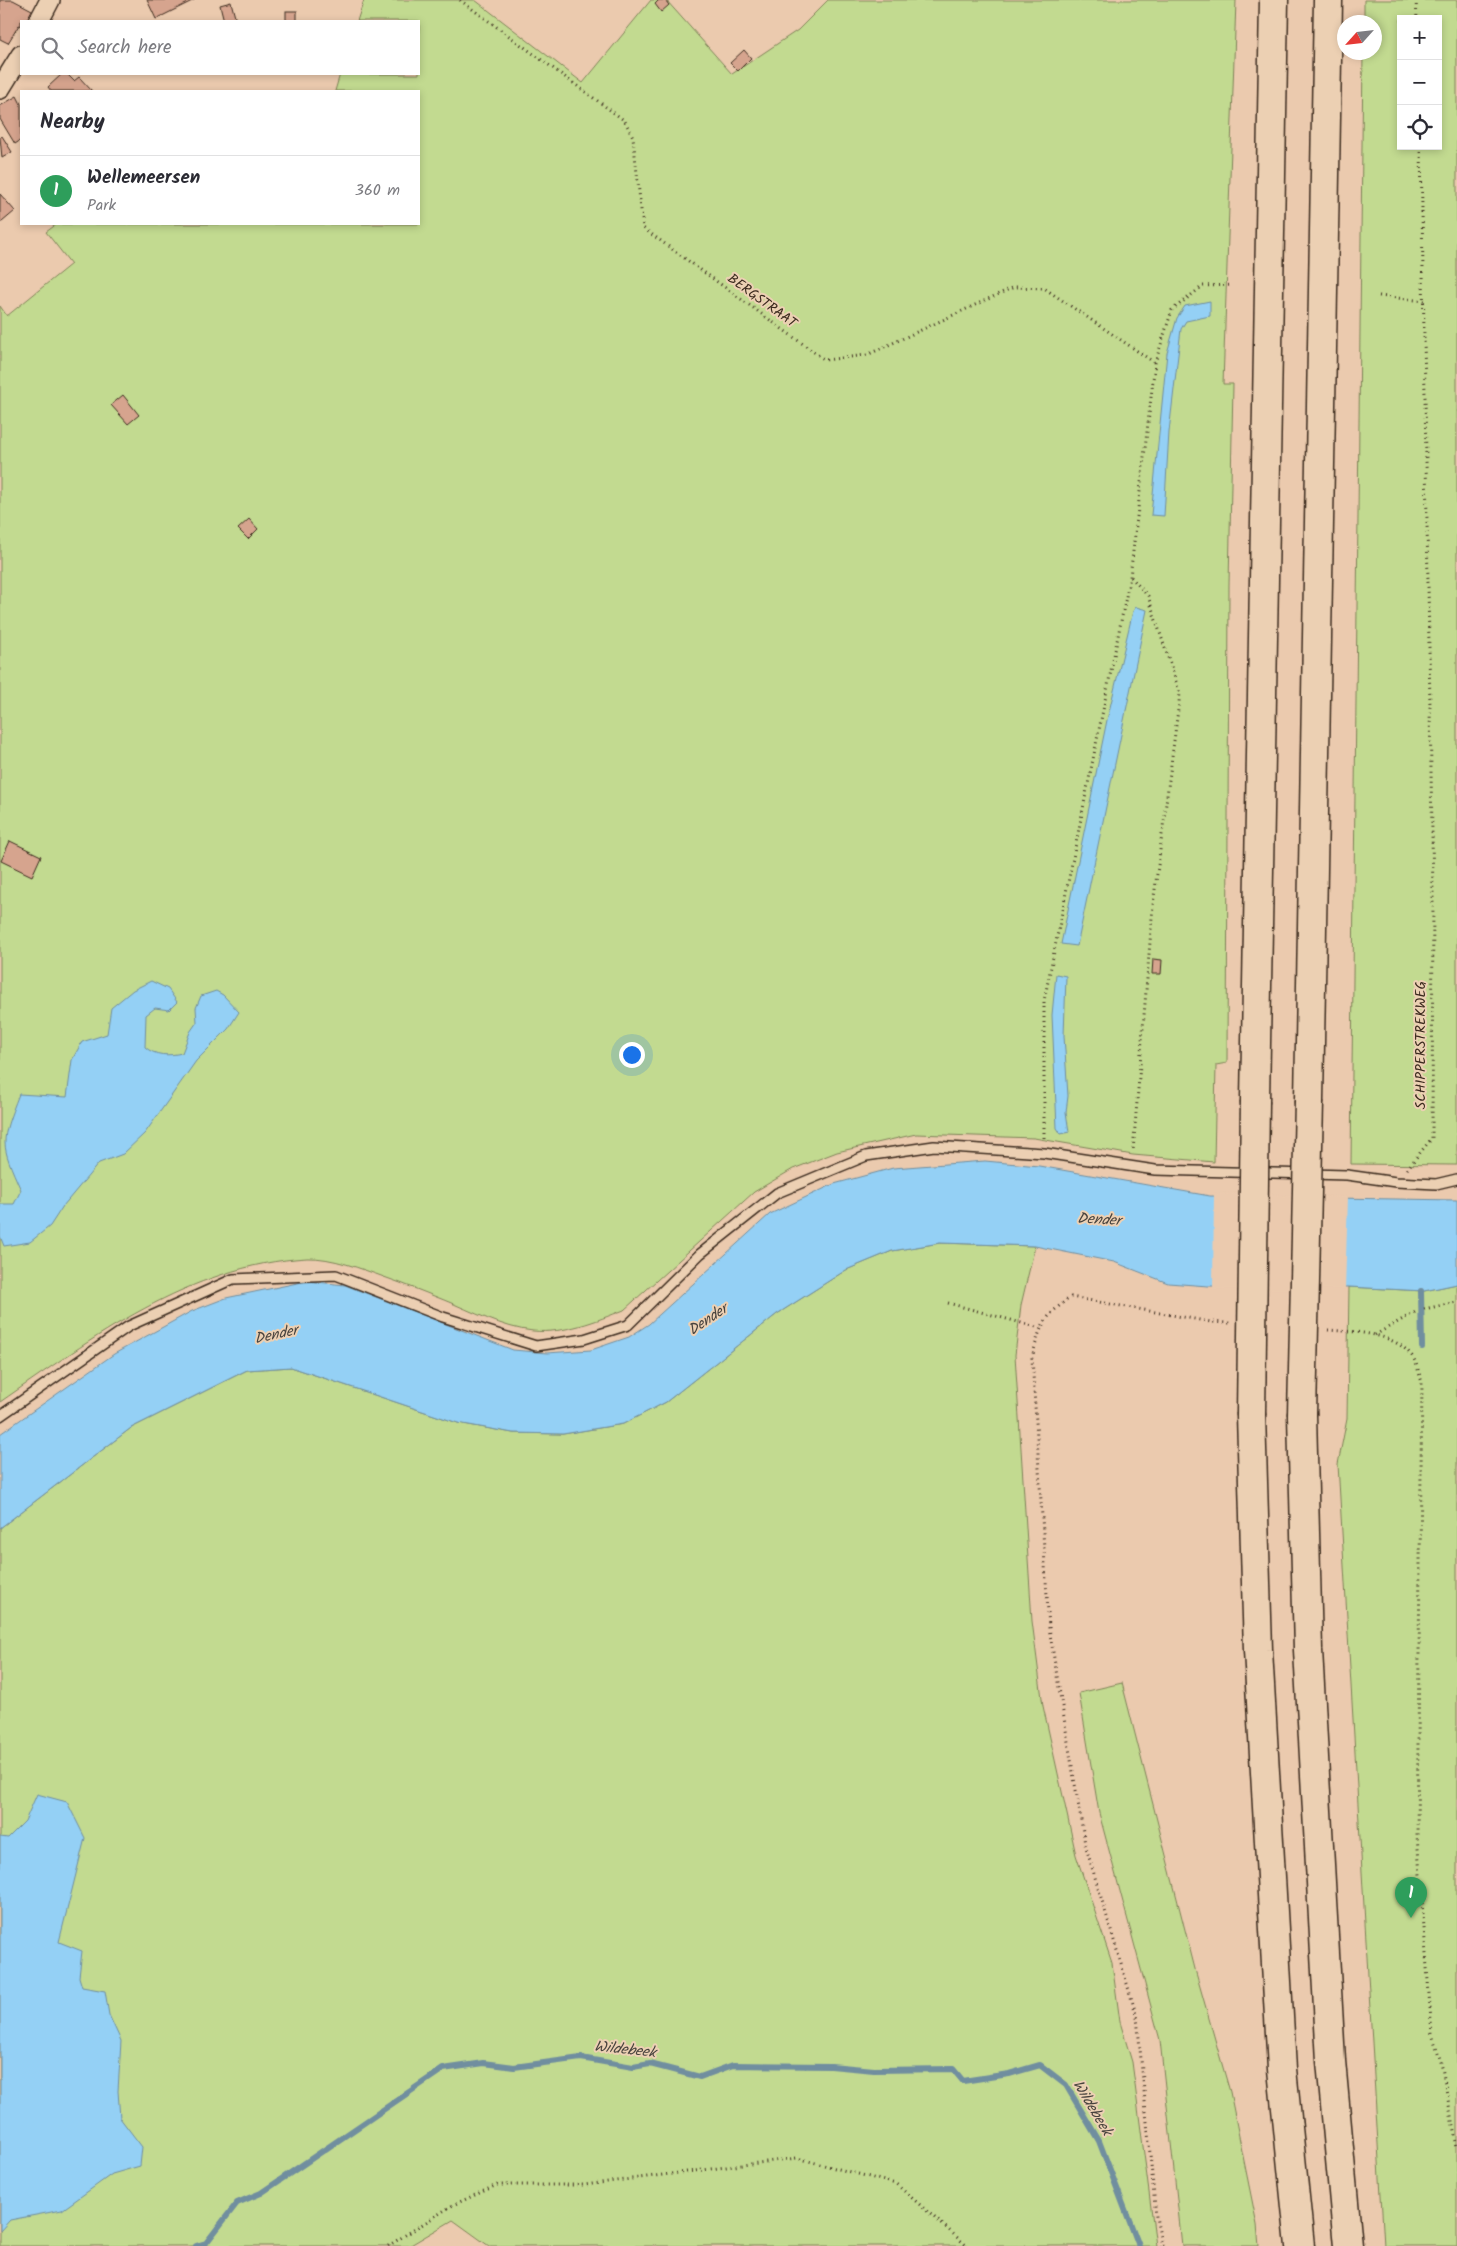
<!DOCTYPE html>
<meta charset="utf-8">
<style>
body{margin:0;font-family:Kalam,sans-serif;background:#f7f7f7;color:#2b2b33}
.controls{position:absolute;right:15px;top:15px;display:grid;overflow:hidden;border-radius:0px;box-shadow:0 2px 8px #0003}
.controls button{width:45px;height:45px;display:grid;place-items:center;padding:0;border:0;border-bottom:1px solid #e1e1e2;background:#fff;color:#2b2b33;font:25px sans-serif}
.compass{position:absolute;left:1337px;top:15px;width:45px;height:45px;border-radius:50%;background:#fff;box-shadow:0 2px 8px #0003;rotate:243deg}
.you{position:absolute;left:631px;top:1054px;width:18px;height:18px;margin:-12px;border:4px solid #fff;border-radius:50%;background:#1a73e8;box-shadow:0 0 0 8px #1a73e833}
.badge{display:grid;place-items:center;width:32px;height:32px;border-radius:50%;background:#0b8043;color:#fff;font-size:16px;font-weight:700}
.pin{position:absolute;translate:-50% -41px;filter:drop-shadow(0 1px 2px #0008)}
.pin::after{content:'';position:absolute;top:26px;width:18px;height:15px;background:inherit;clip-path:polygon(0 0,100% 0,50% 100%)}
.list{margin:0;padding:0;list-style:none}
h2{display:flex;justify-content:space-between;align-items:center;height:65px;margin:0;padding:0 20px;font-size:21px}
h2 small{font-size:16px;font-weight:400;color:#7c7c81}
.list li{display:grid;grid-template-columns:32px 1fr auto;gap:15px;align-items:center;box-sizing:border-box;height:70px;padding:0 20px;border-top:1px solid #e1e1e2}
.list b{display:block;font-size:19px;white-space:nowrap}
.list p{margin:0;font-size:16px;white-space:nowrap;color:#7c7c81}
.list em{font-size:16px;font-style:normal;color:#7c7c81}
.icon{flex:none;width:28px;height:28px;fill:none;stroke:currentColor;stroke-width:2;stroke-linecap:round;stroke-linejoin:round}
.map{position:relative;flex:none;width:1457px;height:2246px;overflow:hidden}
.search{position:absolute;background:#fff;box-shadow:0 2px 8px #0003;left:20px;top:20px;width:400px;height:55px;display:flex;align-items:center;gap:12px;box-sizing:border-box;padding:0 18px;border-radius:0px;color:#7c7c81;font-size:19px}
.panel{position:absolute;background:#fff;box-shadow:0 2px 8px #0003;left:20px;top:90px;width:400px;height:135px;border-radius:0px}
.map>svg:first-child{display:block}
</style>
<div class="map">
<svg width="1457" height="2246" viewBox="0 0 1457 2246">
<rect width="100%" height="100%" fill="#ebcaae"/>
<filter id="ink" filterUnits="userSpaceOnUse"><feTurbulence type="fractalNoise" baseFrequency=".02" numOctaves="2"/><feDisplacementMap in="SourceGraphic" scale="10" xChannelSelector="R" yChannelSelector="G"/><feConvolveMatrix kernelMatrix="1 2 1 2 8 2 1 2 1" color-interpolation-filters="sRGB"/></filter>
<g filter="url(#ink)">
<!-- green -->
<g fill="#c2da90" stroke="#7e8257" fill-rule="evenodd">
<path d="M 364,0 L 475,0 L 583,83 L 651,0 L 666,0 L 732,74 L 798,30 L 828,0 L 1236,0 L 1223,384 L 1233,384 L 1229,585 L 1227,1063 L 1216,1065 L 1214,1162 L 1133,1155 L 1034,1138 L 916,1134 L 837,1152 L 793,1169 L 754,1192 L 624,1310 C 596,1321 564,1334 533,1331 C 502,1328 472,1311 444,1300 C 424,1292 404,1284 384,1277 C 362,1269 331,1257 307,1258 C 189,1265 93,1338 0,1402 L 0,306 L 7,316 L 71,264 L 46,232 L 57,224 L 419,224 L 419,91 L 335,91 L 340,74 L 419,74 L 419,21 L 357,21 Z"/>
<path d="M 1364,0 L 1457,0 L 1457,1165 L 1454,1165 L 1351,1164 L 1363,53 L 1374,52 L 1374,22 L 1364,22 ZM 1401,19 L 1438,19 L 1438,146 L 1401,146 Z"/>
<polygon points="940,1243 1035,1246 1021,1305 1015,1355 1032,1621 1043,1706 1076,1855 1112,1963 1120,2022 1132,2062 1156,2246 489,2246 453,2220 409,2246 0,2246 0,1528 131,1428 247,1370 291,1367 458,1423 513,1433 563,1434 623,1424 666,1402 777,1314 846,1270 892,1251"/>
<polygon points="1457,1284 1457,2246 1384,2246 1338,1464 1347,1419 1349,1287 1424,1291"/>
<polygon points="1122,1683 1196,1973 1230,2092 1257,2225 1259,2246 1182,2246 1160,2040 1099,1813 1079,1693"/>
</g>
<!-- water -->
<g fill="#94d0f5" stroke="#708e9f">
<polygon points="1210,301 1210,316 1186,321 1181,329 1169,432 1164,516 1151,515 1167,353 1177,318 1185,306"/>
<polygon points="1136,607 1147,610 1077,946 1061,944 1107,720 1133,611"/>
<polygon points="1056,974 1066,976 1064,1036 1068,1096 1066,1112 1069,1132 1061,1134 1057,1128 1052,1015"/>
<path d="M 151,981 L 168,989 L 177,1002 L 169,1010 L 155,1008 L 146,1015 L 145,1047 C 155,1056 169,1056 182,1053 L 190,1032 L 197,1022 L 196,1008 L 201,996 L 216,991 L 223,995 L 239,1012 L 228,1029 L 196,1061 L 145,1133 L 123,1154 L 99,1163 L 63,1206 L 50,1226 L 30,1242 L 4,1246 L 0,1236 L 0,1204 L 14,1204 L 21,1190 C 0,1143 0,1143 19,1094 L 67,1097 L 72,1060 L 82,1042 L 107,1034 L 111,1008 L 133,990 Z"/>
<polygon points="985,1161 1039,1166 1210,1196 1457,1200 1457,1284 1424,1291 1349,1287 1208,1286 1168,1283 1114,1262 1035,1246 940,1243 892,1251 846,1270 777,1314 666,1402 623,1424 563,1434 513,1433 458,1423 291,1367 247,1370 131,1428 0,1528 0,1434 114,1354 192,1311 226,1298 307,1281 345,1285 513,1350 547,1353 591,1350 629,1337 649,1324 770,1214 834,1184 893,1168"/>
<polygon points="37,1794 67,1802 85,1838 59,1942 82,1951 79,1977 82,1987 105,1991 109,2015 121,2041 118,2091 120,2118 142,2147 140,2166 112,2174 62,2210 10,2220 0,2231 0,1837 8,1838 25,1821"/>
</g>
<!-- pier -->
<polygon fill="#ebcaae" points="1214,1193 1348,1197 1345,1289 1213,1289"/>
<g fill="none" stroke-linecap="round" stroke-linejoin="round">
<!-- stream -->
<g stroke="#708e9f" stroke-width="6">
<polyline points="1421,1291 1422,1347"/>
<polyline points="196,2246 206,2243 237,2203 261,2193 443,2069 484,2063 514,2067 581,2058 633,2067 650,2064 700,2077 733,2065 831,2066 874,2070 953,2069 963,2081 1009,2074 1040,2065 1066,2085 1099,2141 1139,2246"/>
</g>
</g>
<!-- building -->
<g fill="#d6a48e" stroke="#3b2a1e">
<polygon points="0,0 13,0 32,10 26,21 21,21 21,26 19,25 8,43 0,39"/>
<polygon points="147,0 194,0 156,19"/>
<polygon points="659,0 665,0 669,5 661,12 655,4"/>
<polygon points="231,2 236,21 224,21 220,5"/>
<rect x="286" y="11" width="11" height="10"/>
<polygon points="744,50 751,58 738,71 730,63"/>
<polygon points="62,74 67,74 74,81 79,77 92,91 51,91 48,87"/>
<polygon points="17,96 21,104 21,140 15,144 0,119 0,106"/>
<polygon points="2,136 12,152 2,158 0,137"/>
<polygon points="0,194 15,211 2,222 0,222"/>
<polygon points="123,395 139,415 128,424 111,405"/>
<polygon points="249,519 258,529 248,539 238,529"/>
<polygon points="10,841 41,856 32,876 1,861"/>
<polygon points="1153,959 1162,960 1161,974 1152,974"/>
</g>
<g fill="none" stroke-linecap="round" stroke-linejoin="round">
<defs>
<polyline id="service" points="0,1416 129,1326 233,1279 336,1275 443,1317 536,1346 584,1339 628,1325 700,1254 777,1193 866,1156 934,1146 1044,1153 1155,1170 1347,1175 1396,1182 1436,1184 1457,1179"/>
<g id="minor">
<polyline points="39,21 50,0"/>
<polyline points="0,89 21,55"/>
</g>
<g id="motorway">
<polyline points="1255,1101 1274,0"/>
<polyline points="1309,1101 1328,0"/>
<polyline points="1251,1415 1258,1650 1282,2069 1300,2246"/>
<polyline points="1302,1415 1308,1650 1331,2061 1348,2246"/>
</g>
</defs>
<!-- service casing -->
<use href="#service" stroke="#3b2a1e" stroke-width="12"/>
<!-- minor casing -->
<use href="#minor" stroke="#3b2a1e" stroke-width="22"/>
<!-- motorway casing -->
<use href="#motorway" stroke="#3b2a1e" stroke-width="31"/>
<!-- path -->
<g stroke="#3b2a1e" stroke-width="3" stroke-dasharray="1 4" stroke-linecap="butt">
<polyline points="460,0 625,121 633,137 643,228 825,360 867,355 1014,287 1044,288 1155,363"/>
<polyline points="1416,0 1417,19"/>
<polyline points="1379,296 1425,301"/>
<polyline points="1131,577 1148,596 1180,694 1153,905 1133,1151"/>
<polyline points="1044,1138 1044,1001 1130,577 1155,363 1172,310 1203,286 1233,285"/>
<polyline points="1407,1169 1432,1138 1433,895 1421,146"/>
<polyline points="948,1303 1040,1328"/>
<polyline points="1424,1309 1457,1302"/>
<path d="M 1328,1330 C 1356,1332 1393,1332 1412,1356 C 1417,1363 1419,1374 1422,1382 L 1417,1835 L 1432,2034 L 1441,2062 L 1457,2148"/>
<polyline points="1375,1335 1417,1311"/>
<polyline points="388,2246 453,2205 497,2185 584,2185 797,2158 896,2184 967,2246"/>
<path d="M 1162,2246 L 1156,2217 L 1137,2017 L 1085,1844 L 1049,1628 L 1032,1358 C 1040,1326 1043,1317 1071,1297 L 1211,1322 L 1230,1323"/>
</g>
<!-- service -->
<use href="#service" stroke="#ecd0b3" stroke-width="9"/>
<!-- minor -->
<use href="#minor" stroke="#ecd0b3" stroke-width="19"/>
<!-- motorway -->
<use href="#motorway" stroke="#ecd0b3" stroke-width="28"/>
<defs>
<g id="motorway-bridge">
<polyline points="1251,1415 1255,1101"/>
<polyline points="1302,1415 1309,1101"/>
</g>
</defs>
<!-- motorway-bridge casing -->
<use href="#motorway-bridge" stroke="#3b2a1e" stroke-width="31" stroke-linecap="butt"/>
<!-- motorway-bridge -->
<use href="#motorway-bridge" stroke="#ecd0b3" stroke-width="28"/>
</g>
</g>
<g text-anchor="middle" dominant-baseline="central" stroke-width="4" stroke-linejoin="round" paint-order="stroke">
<!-- street labels -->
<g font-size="14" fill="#3b2a1e" stroke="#ecd0b3">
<text transform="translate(762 301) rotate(36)">BERGSTRAAT</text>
<text transform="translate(1421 1045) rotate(-90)">SCHIPPERSTREKWEG</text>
</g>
<!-- water labels -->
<g font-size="15" font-style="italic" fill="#48433e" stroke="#ecd0b3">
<text transform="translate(1099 1220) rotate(3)">Dender</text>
<text transform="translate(708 1320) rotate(-34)">Dender</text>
<text transform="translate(276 1335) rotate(-12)">Dender</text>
<text transform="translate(625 2050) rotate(6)">Wildebeek</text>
<text transform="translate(1092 2108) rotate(59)">Wildebeek</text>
</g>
</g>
</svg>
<div class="controls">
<button>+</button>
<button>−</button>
<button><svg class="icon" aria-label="locate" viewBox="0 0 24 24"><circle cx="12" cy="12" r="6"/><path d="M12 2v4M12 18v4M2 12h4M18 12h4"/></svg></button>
</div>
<svg class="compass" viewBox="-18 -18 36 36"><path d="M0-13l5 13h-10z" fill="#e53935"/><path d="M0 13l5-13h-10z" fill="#7c7c81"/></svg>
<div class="you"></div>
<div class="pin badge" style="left:1411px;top:1918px;background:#2e9e5b">1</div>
<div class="search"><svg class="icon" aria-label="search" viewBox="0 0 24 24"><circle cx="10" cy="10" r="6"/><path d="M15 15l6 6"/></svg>Search here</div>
<section class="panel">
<h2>Nearby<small></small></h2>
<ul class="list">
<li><span class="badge" style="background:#2e9e5b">1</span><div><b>Wellemeersen</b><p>Park</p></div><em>360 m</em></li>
</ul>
</section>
</div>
